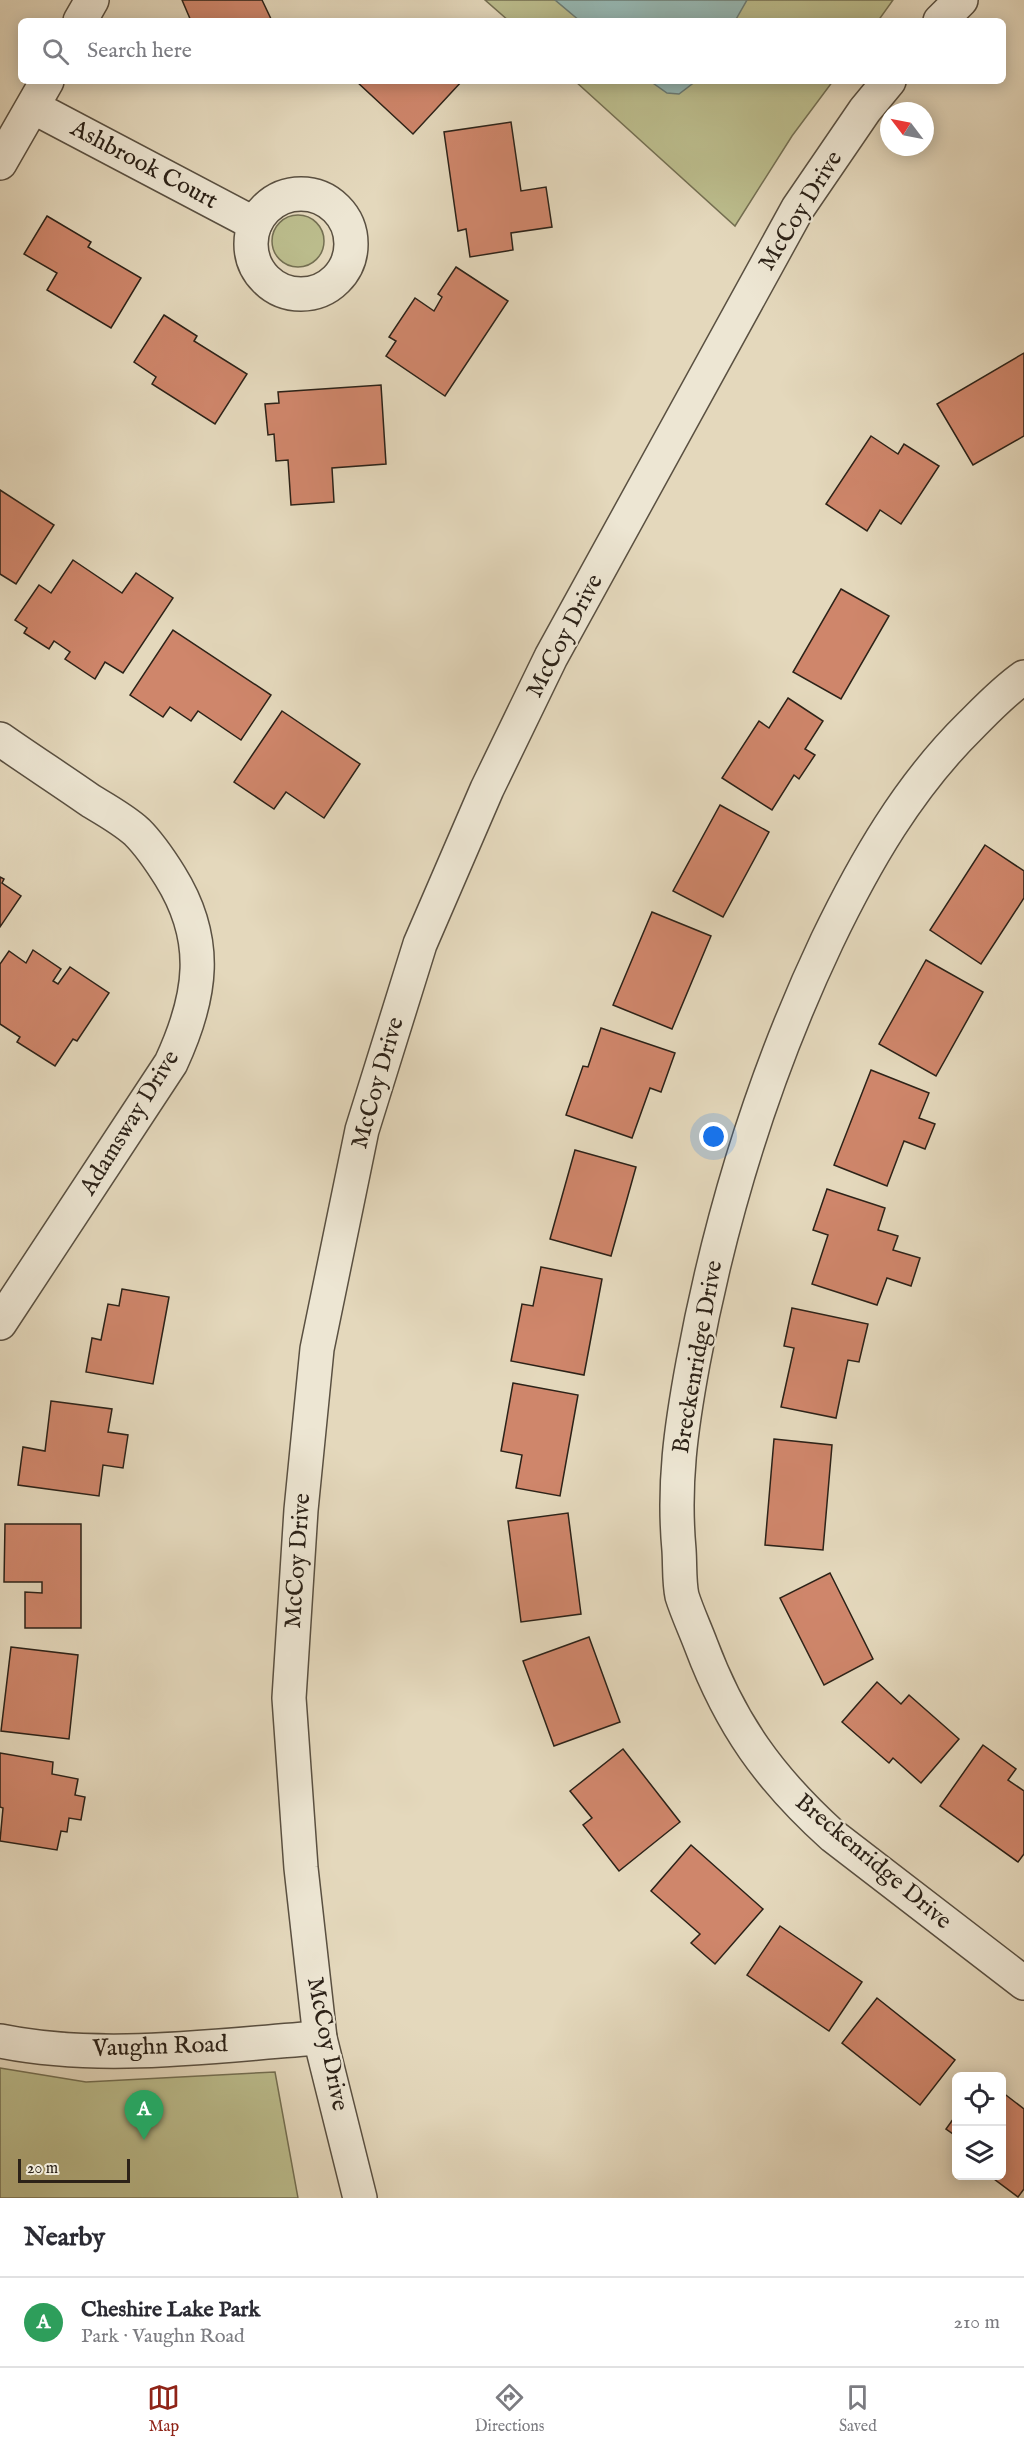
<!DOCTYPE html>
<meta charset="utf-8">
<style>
body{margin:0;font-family:"IM FELL English",serif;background:#f7f7f7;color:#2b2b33}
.controls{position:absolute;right:18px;bottom:18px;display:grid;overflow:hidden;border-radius:9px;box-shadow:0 3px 15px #0003}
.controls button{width:54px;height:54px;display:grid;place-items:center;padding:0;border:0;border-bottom:2px solid #e1e1e2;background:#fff;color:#2b2b33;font:30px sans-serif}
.compass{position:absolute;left:880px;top:102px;width:54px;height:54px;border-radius:50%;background:#fff;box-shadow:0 3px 15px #0003;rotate:302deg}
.scale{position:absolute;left:18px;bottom:15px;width:112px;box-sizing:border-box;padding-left:6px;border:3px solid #2c2218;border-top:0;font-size:16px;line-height:21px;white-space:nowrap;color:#2c2218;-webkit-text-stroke:4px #ede6d3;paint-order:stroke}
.you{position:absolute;left:714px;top:1137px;width:21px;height:21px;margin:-15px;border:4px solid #fff;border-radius:50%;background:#1a73e8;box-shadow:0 0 0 9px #1a73e833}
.badge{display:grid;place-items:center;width:39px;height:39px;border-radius:50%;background:#8f2418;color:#fff;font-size:20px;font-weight:700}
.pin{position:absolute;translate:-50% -50px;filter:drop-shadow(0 2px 3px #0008)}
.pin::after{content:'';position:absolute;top:32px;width:21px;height:18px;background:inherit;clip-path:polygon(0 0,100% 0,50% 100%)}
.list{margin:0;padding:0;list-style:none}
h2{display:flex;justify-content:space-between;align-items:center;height:78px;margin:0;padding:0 24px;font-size:26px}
h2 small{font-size:20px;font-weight:400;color:#7c7c81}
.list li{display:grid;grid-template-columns:39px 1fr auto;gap:18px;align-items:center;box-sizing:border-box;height:90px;padding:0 24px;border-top:2px solid #e1e1e2}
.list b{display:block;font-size:22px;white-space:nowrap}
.list p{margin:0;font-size:20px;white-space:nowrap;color:#7c7c81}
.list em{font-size:20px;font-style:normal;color:#7c7c81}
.icon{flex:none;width:33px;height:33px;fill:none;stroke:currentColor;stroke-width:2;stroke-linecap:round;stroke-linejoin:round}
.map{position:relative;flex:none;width:1024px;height:2198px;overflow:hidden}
.search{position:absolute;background:#fff;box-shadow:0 3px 15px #0003;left:18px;right:18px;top:18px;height:66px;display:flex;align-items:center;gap:15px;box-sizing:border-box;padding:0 21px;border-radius:9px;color:#7c7c81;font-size:22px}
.sheet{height:168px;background:#fff}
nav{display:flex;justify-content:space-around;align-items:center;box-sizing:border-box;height:84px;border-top:2px solid #e1e1e2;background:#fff;font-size:16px;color:#7c7c81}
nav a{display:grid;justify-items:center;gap:3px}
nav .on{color:#8f2418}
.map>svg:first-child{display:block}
</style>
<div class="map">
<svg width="1024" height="2198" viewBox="0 0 1024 2198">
<rect width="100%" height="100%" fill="#e4d8bc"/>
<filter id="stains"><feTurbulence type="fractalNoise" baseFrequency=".00333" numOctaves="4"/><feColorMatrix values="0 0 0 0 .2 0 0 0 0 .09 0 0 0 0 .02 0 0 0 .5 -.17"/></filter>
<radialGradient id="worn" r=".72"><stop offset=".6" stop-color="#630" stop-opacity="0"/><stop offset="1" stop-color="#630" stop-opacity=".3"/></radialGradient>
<!-- green -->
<g fill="#bbbc8c" stroke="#746f52" stroke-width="1.5">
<polygon points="485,0 893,0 878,21 509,21"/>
<polygon points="575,81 833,81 792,136 735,226"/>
<circle cx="298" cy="241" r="26"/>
<polygon points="0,2068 86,2082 275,2072 298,2198 0,2198"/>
</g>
<!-- water -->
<g fill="#96b9b5" stroke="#6c7d76" stroke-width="1.5">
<polygon points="555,0 747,0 735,21 580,21"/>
<polygon points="650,81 696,81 679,94 667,93"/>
</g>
<!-- building -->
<g fill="#cf866b" stroke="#2c2218" stroke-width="1.5">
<polygon points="182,0 262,0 272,21 191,21"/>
<polygon points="356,81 462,81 413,134"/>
<polygon points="511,122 521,191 546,187 552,227 511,233 513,250 470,257 466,229 458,231 444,132"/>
<polygon points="47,216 91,242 88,247 141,278 111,328 47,290 57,273 24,254"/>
<polygon points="456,267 508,301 445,396 386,356 396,341 389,337 415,298 434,311 442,297 438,294"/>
<polygon points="164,315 197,336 194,341 247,374 215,424 152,384 156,377 134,362"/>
<polygon points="1024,353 1024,436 973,465 937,404"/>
<polygon points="381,385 386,464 332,468 334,502 291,505 288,460 276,461 274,434 268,435 265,404 279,403 278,392"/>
<polygon points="871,436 898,454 904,444 939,466 901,524 880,510 867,531 826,504"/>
<polygon points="0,490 54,525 16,584 0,574"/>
<polygon points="73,560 122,593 136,573 173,598 123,673 105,662 95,679 65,659 70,652 54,641 49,649 24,633 27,628 15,620 39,585 51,593"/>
<polygon points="841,589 889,616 841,699 793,672"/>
<polygon points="173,630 271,695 241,740 198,711 191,721 170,707 163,717 130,695"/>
<polygon points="788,698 823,721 805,749 815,755 799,779 794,775 772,810 722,778 759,721 769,728"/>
<polygon points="282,711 360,764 324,818 286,792 274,809 234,782"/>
<polygon points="720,805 769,832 723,917 673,891"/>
<polygon points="985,845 1024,871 1024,898 981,964 930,930"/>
<polygon points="0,877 4,879 2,883 21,896 0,927"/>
<polygon points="652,912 711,936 672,1029 613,1005"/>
<polygon points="33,950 61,969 53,981 58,984 70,967 109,993 77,1041 73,1039 55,1066 17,1042 20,1037 0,1024 0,964 9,951 26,963"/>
<polygon points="926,960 983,992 936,1076 879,1044"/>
<polygon points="601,1028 675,1053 661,1092 650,1088 632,1138 566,1115 583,1066 588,1067"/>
<polygon points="871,1070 929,1093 919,1118 935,1124 925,1149 904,1141 887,1186 834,1165"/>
<polygon points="575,1150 636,1167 611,1256 550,1239"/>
<polygon points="827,1189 885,1208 878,1230 898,1236 893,1250 920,1258 911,1286 887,1278 877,1305 812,1284 828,1235 813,1230"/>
<polygon points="541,1267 602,1279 584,1375 511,1361 522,1304 533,1306"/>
<polygon points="122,1289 169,1297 153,1384 86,1372 92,1338 101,1340 108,1304 119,1306"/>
<polygon points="792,1308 868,1324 859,1362 848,1360 836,1418 781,1407 794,1348 784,1346"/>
<polygon points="513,1383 578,1395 560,1496 516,1488 522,1455 501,1451"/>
<polygon points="51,1401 112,1409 108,1432 128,1435 123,1468 103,1465 99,1496 18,1485 23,1447 45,1451"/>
<polygon points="774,1439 832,1445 823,1550 765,1545"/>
<polygon points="568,1513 581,1614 521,1622 508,1521"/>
<polygon points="5,1524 81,1524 81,1628 25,1628 25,1592 42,1593 42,1582 4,1582"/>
<polygon points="830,1573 873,1659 824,1685 780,1598"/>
<polygon points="589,1637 620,1722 554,1746 523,1661"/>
<polygon points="11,1647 78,1655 69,1739 1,1731"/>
<polygon points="877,1682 901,1704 909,1695 959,1739 921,1783 893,1758 889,1763 842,1722"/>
<polygon points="983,1745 1016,1769 1008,1780 1024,1791 1024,1854 1018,1862 940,1806"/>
<polygon points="623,1749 680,1822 619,1871 583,1825 592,1818 570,1791"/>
<polygon points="0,1753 53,1762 52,1774 78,1779 75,1795 85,1797 81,1820 69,1818 67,1832 61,1831 57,1850 0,1841 3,1808 0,1807"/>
<polygon points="691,1845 763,1909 715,1964 691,1943 700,1934 651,1891"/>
<polygon points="780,1926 862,1982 829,2031 747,1975"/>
<polygon points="877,1998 955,2060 920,2105 842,2043"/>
<polygon points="1002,2092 1024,2109 1024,2189 1018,2197 990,2176 1002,2176"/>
<polygon points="956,2115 956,2136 946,2129"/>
</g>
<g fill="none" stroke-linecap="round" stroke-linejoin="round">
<defs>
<g id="minor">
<polyline points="80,21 92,0"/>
<polyline points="940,21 961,0"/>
<polyline points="33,107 255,224"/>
<polyline points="0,163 47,81"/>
<circle cx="301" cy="244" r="50"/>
<path d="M 1024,677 C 1004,691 988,708 971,725 C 908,787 865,862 827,941 C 764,1074 720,1217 693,1363 C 681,1428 673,1484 679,1550 C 680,1565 679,1582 682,1596 C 687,1612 695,1629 701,1645 C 731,1725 769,1778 833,1836 L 1024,1983"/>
<path d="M 0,739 C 30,760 61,780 91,801 C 106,810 124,820 137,832 C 150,845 160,860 170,876 C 210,940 202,996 171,1063 L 0,1323"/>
<path d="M 0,2041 C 103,2062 216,2045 320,2038"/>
<polyline points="360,2198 320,2038 301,1868 289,1698 301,1510 317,1349 362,1130 420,944 487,789 551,657 798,208 865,110 889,81"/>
</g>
</defs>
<!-- minor casing -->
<use href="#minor" stroke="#5a5041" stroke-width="36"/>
<!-- minor -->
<use href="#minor" stroke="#ede6d3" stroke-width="33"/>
</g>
<g text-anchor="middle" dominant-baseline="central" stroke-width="4.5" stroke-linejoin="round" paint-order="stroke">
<!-- street labels -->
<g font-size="24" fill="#2c2218" stroke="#ede6d3">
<text transform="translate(144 165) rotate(28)">Ashbrook Court</text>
<text transform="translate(801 211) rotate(-58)">McCoy Drive</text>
<text transform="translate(565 636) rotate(-62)">McCoy Drive</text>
<text transform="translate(378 1083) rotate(-74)">McCoy Drive</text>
<text transform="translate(130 1123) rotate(-58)">Adamsway Drive</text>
<text transform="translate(698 1357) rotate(-80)">Breckenridge Drive</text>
<text transform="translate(298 1561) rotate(-86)">McCoy Drive</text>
<text transform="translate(873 1862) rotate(40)">Breckenridge Drive</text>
<text transform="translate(327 2044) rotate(79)">McCoy Drive</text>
<text transform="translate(160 2047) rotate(-2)">Vaughn Road</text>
</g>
</g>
<rect width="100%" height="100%" filter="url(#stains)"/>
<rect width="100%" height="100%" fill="url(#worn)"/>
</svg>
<div class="controls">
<button><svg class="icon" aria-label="locate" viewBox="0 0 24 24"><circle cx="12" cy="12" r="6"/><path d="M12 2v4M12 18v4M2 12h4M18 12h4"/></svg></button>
<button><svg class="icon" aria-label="layers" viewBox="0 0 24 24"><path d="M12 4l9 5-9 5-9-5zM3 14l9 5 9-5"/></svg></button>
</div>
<svg class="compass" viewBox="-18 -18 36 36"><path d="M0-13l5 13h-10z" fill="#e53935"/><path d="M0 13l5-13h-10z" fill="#7c7c81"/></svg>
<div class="scale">20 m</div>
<div class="you"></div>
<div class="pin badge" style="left:144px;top:2140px;background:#2e9e5b">A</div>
<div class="search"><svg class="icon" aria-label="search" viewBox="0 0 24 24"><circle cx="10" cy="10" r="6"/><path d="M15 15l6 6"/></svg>Search here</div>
</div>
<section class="sheet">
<h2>Nearby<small></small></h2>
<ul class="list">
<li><span class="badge" style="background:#2e9e5b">A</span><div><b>Cheshire Lake Park</b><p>Park · Vaughn Road</p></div><em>210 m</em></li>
</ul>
</section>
<nav>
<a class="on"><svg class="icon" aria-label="map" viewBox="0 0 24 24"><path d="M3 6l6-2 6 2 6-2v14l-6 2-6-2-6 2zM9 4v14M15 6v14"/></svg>Map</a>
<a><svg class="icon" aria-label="directions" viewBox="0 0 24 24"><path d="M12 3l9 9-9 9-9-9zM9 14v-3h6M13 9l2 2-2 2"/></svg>Directions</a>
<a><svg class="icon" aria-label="saved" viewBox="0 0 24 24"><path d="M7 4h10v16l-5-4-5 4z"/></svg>Saved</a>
</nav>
